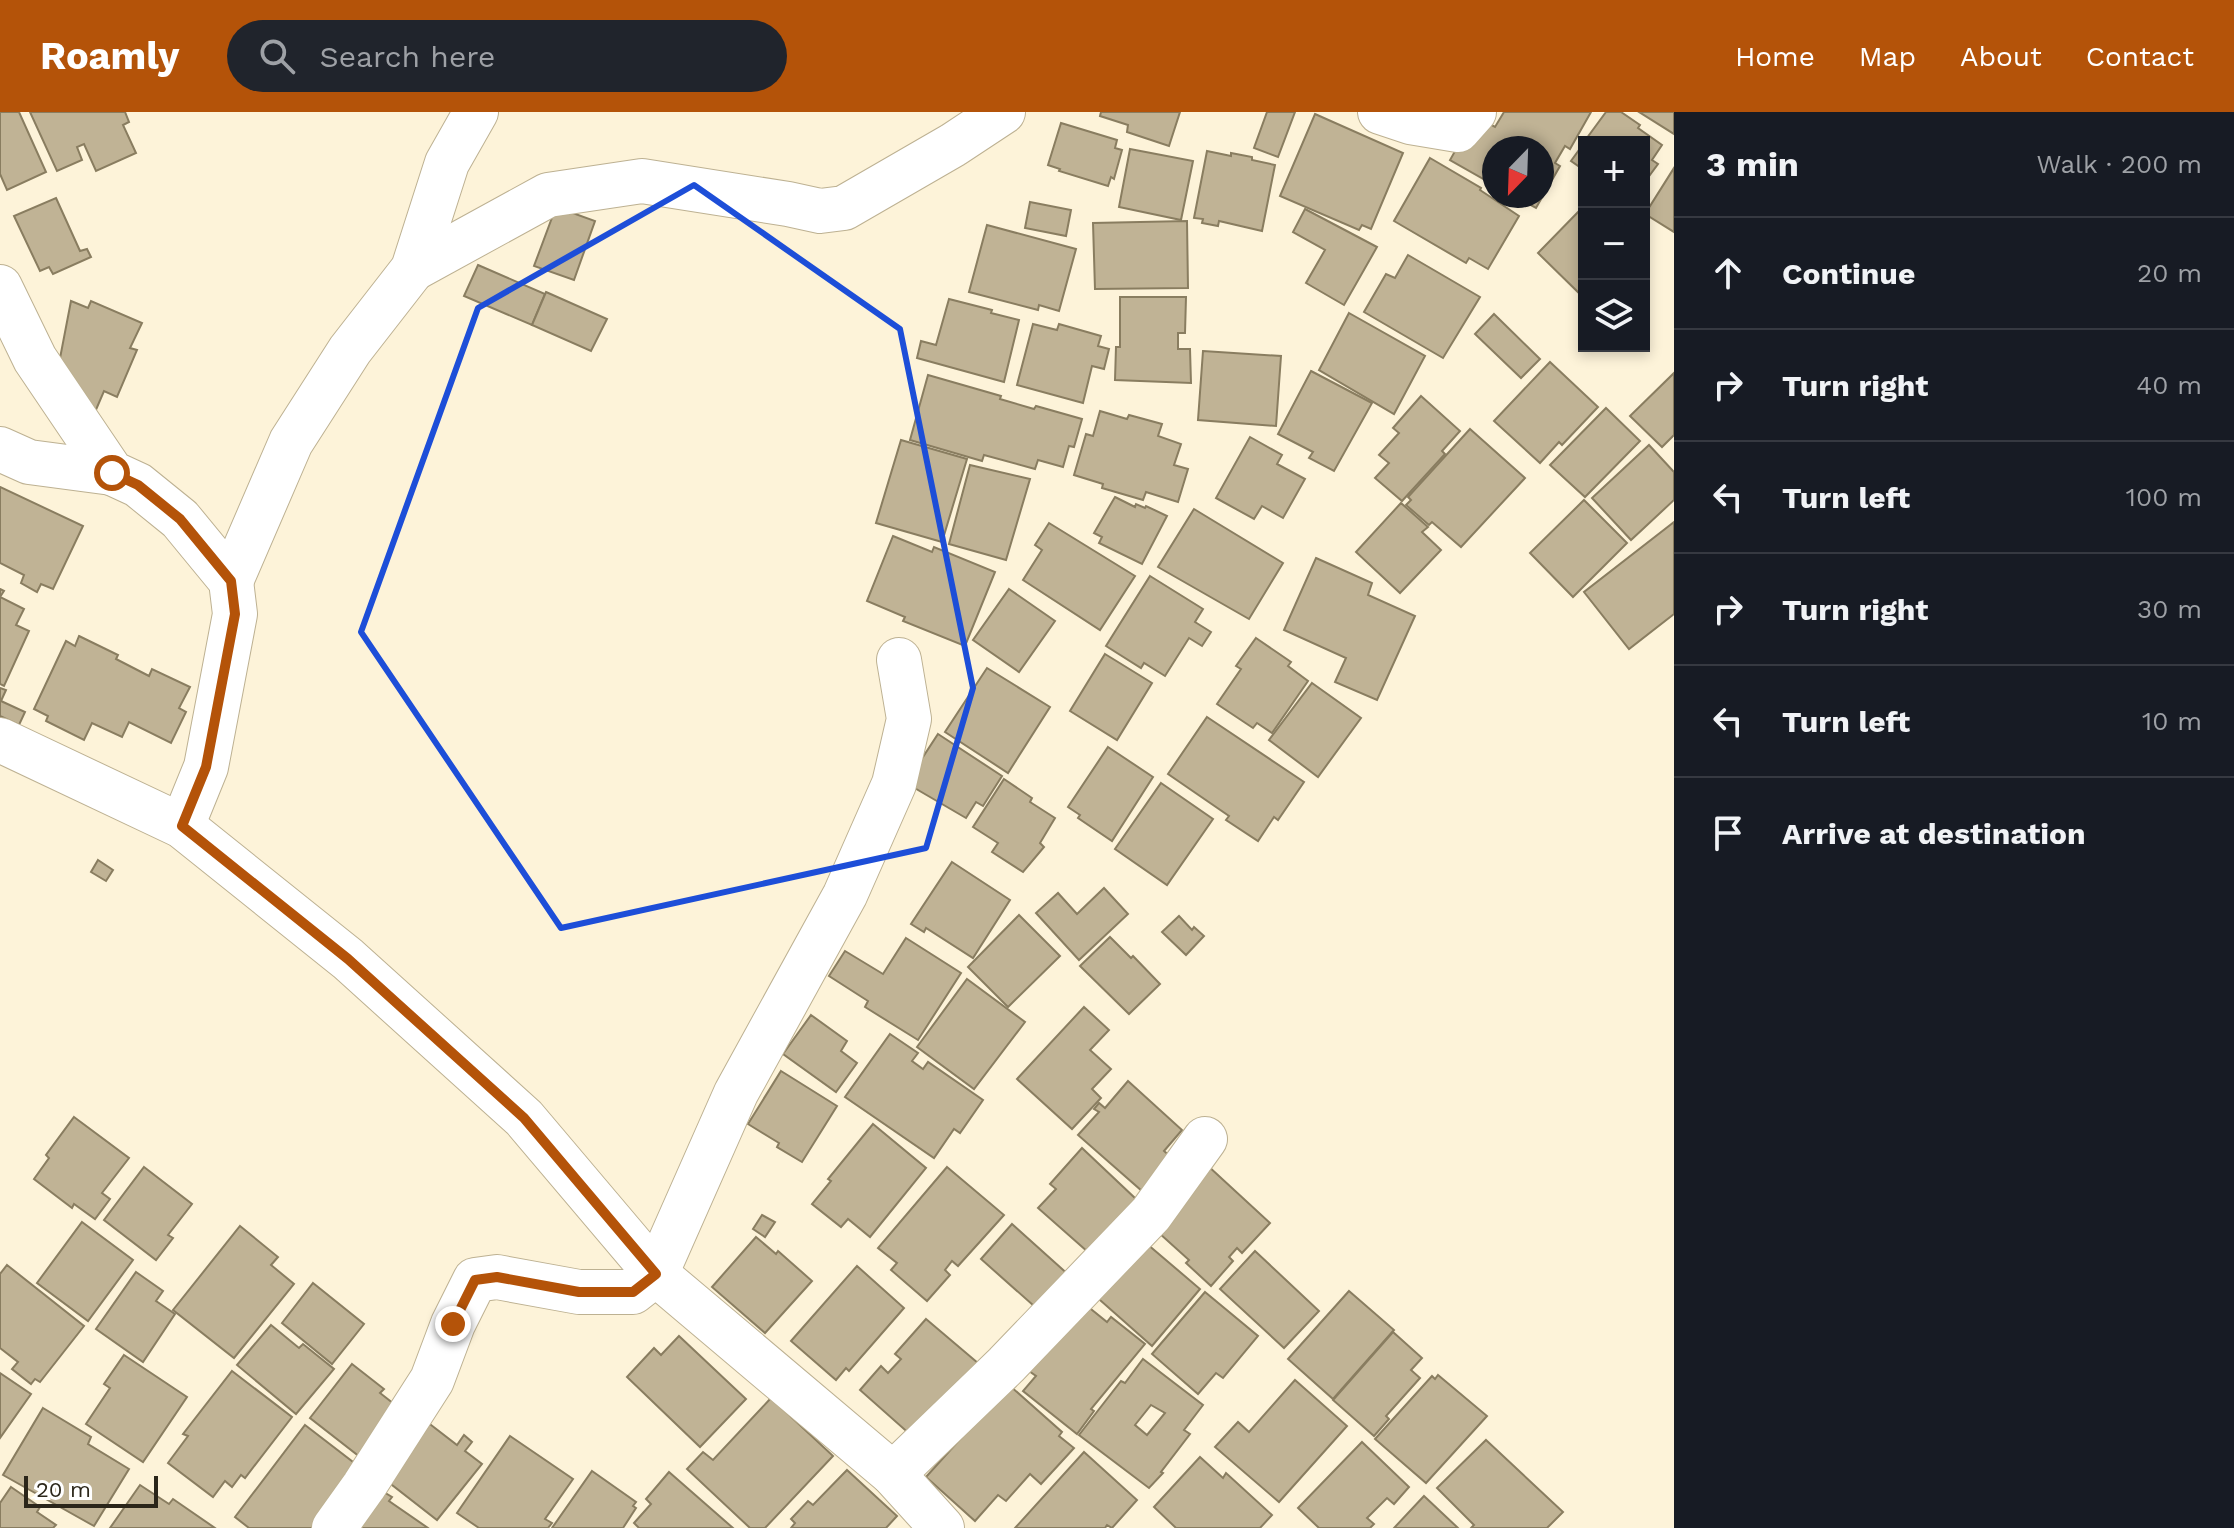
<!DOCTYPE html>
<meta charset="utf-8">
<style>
body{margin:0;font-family:"Work Sans",sans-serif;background:#20242c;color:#f1f3f6}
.controls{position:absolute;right:24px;top:24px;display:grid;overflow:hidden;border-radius:0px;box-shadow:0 4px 12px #0003}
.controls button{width:72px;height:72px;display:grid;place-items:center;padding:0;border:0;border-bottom:2px solid #363941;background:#171b24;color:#f1f3f6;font:40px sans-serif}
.compass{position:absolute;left:1482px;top:24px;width:72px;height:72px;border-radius:50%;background:#171b24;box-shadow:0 4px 12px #0003;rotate:203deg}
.scale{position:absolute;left:24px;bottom:20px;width:134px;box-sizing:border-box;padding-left:8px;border:4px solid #2b261a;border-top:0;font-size:22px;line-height:28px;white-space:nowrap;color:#2b261a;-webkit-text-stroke:6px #fff;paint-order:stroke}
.stop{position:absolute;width:24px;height:24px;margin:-18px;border:6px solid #b45309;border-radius:50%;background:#fff}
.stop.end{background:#b45309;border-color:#fff;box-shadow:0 2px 8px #0008}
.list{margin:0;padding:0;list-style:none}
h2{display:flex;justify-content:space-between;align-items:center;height:104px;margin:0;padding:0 32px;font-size:34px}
h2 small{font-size:26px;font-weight:400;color:#9ea1a6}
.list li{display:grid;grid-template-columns:52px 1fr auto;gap:24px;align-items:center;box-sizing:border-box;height:112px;padding:0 32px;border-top:2px solid #363941}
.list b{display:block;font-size:30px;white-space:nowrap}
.list em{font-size:26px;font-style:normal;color:#9ea1a6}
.icon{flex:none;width:44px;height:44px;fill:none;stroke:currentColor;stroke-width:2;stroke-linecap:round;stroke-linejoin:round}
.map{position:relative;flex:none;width:1674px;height:1416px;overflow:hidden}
header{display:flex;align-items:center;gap:48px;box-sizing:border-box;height:112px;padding:0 40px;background:#b45309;color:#fff}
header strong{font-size:38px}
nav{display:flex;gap:44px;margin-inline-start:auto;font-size:28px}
.search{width:560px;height:72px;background:#20242c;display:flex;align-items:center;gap:20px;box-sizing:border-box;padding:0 28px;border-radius:44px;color:#9ea1a6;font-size:30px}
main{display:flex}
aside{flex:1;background:#171b24}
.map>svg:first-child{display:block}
</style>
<header>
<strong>Roamly</strong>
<div class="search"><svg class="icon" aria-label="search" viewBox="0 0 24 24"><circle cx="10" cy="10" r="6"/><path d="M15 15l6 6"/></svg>Search here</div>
<nav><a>Home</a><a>Map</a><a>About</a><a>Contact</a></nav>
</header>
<main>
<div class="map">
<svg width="1674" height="1416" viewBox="0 0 1674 1416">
<rect width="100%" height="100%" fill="#fdf3d9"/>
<!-- building -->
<g fill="#c0b395" stroke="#897d60" stroke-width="2" fill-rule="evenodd">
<polygon points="0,0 19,0 46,60 7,78 0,62"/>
<polygon points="30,0 125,0 129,10 123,13 136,41 96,59 84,32 77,35 82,48 57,59"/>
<polygon points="1101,0 1180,0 1169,34 1127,20 1128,13 1100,4"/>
<polygon points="1267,0 1295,0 1278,45 1254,36"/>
<polygon points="1504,0 1591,0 1570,37 1565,34 1555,51 1560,54 1536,96 1514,84 1542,84 1542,36 1494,36 1494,73 1450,48 1475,4 1495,15"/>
<polygon points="1606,0 1621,0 1640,13 1638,16 1662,33 1652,48 1658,52 1644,71 1644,30 1584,30"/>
<polygon points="1639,0 1674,0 1674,22"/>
<polygon points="1315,2 1403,41 1371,117 1362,113 1359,118 1280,84"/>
<polygon points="1061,11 1117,28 1115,36 1122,38 1114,67 1111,65 1108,74 1059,59 1060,57 1048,53"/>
<polygon points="1584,31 1584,58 1571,49"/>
<polygon points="1130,37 1193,49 1181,108 1119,95"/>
<polygon points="1207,39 1231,44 1231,41 1252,45 1252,48 1275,53 1262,119 1219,109 1218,114 1202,111 1203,107 1194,106"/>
<polygon points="1430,46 1481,76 1480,78 1519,104 1488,157 1469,146 1466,151 1394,109"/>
<polygon points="1674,56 1674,120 1645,102"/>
<polygon points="56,86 80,139 87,137 91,145 53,162 49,155 40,159 14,104"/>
<polygon points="1030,90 1071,98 1066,124 1025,116"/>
<polygon points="556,95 595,109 574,168 534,154"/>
<polygon points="1582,96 1584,98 1584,186 1538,141"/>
<polygon points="1305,97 1377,135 1344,193 1306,171 1325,138 1293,120"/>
<polygon points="1187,109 1188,176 1095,177 1093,111"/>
<polygon points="987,113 1076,137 1059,199 1039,193 1038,198 969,180"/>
<polygon points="1408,143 1480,185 1443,246 1364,200 1386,162 1395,166"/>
<polygon points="478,153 545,182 532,213 464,184"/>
<polygon points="546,180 607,207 591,239 532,213"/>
<polygon points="1120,185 1186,185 1185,221 1178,221 1178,237 1190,237 1191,271 1115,268 1116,235 1120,235"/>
<polygon points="949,187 992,198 991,201 1019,208 1004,270 917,246 921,229 936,233"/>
<polygon points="71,189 88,196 91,189 142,211 130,236 137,238 117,285 104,279 95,300 56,267"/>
<polygon points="1349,201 1425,244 1394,302 1319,258"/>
<polygon points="1494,202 1540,247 1521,266 1475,222"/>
<polygon points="1033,212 1057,218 1059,212 1101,224 1098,234 1109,237 1104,257 1092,254 1083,291 1017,273"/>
<polygon points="1203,239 1281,244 1276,314 1198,308"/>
<polygon points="1550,250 1598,295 1562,333 1559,330 1540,351 1494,309"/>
<polygon points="1311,259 1372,291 1334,359 1309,346 1313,340 1278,322"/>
<polygon points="1674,261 1674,323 1662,335 1630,304"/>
<polygon points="928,263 1001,284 1000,287 1034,297 1036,294 1082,307 1074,335 1069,334 1063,355 1038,348 1035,357 984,343 982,349 910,328"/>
<polygon points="1421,284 1460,319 1442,339 1445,342 1402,389 1375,366 1389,351 1379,343 1399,321 1393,316"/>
<polygon points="1606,296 1640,329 1585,385 1550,353"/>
<polygon points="1100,299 1127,307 1129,303 1162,312 1158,324 1181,332 1174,353 1188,357 1178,390 1146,380 1143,388 1102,376 1103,372 1074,363 1086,322 1093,324"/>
<polygon points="1470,317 1525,366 1461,435 1432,410 1429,413 1406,393 1411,388 1408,385"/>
<polygon points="1250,325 1282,343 1277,352 1305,367 1283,406 1262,394 1254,407 1216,386"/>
<polygon points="901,328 967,347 942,430 876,411"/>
<polygon points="1649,333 1674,360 1674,388 1631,428 1592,386"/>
<polygon points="970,353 1030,367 1006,448 949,432"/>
<polygon points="0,375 83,414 53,477 41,472 37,480 21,471 24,463 0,451"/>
<polygon points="1115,385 1135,395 1136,392 1145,396 1146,394 1167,404 1142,452 1099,431 1102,425 1094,421"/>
<polygon points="1584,388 1627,431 1573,485 1530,441"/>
<polygon points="1401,391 1428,415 1422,420 1441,438 1400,481 1356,440"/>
<polygon points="1194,397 1283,451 1249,507 1158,455"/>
<polygon points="1674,410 1674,502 1629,537 1584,480"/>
<polygon points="1049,411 1135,464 1100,518 1023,468 1042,438 1035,433"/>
<polygon points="893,424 932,440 934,435 995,460 965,534 903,509 905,505 867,489"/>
<polygon points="1316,446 1372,471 1368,483 1415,504 1377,588 1335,570 1346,546 1284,518"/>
<polygon points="1150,464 1203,497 1195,510 1211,520 1202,534 1189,526 1165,564 1144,551 1141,556 1106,534"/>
<polygon points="0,477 4,479 0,485 24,497 16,513 29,519 4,574 0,572"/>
<polygon points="1009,477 1055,509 1019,560 973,528"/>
<polygon points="79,524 118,543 116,547 149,564 152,557 190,575 179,596 186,600 171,631 129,610 122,625 92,611 84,628 46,609 48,604 34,597 66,529 75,534"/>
<polygon points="1256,526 1291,550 1288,554 1308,569 1272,621 1257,611 1253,616 1217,592 1241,557 1236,554"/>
<polygon points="1105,542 1152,571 1117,628 1070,599"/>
<polygon points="987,556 1050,595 1008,661 945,620"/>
<polygon points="1312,571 1361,606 1318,665 1269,628"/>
<polygon points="0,576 6,578 1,589 25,600 19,613 0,604"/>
<polygon points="1207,605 1304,670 1278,708 1274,705 1258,729 1226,708 1229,704 1168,662"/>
<polygon points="938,622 1002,664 983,694 976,690 966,706 906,671"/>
<polygon points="1108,635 1153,665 1112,729 1078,706 1080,703 1068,695"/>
<polygon points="1004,667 1032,686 1030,690 1055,706 1040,731 1044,735 1023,760 992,740 998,731 973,715"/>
<polygon points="1161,671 1213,707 1167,773 1115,737"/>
<polygon points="98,748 113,758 106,769 91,760"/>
<polygon points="952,750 1010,788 973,846 926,816 924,820 911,812"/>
<polygon points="1104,776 1128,802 1079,848 1036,801 1058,781 1077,802"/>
<polygon points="1019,803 1060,844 1008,895 968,855"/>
<polygon points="1179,804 1192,818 1194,815 1204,824 1186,843 1162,820"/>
<polygon points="1110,825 1131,846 1133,844 1160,872 1129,902 1080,854"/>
<polygon points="906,826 961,861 918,928 865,895 868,889 829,864 845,839 883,862"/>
<polygon points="967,867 1025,910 974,977 917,935"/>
<polygon points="1084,895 1109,918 1090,938 1111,957 1092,977 1101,986 1072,1017 1017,967"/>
<polygon points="811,903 847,929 841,939 857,951 836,980 783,942"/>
<polygon points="890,922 918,941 912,949 923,957 928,950 983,988 960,1021 954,1017 934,1046 845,985"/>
<polygon points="781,959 837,994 802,1050 777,1035 779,1031 748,1012"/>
<polygon points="1128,969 1182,1018 1164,1039 1172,1046 1142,1079 1078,1023 1099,1000 1094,997 1099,991 1105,996"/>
<polygon points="74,1005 129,1046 102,1081 110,1087 95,1107 74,1092 72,1096 34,1067 49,1046 46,1043"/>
<polygon points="873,1012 926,1056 870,1125 848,1107 841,1115 812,1092 831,1069 828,1067"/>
<polygon points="1082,1036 1137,1088 1097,1148 1038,1096 1056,1077 1050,1072"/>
<polygon points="1207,1053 1270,1111 1242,1141 1237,1136 1229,1145 1233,1149 1211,1174 1186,1151 1189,1148 1149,1112"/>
<polygon points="144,1055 192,1092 168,1123 173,1126 156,1148 104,1108"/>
<polygon points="947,1055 1004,1103 958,1154 952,1149 945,1158 950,1163 927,1189 891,1158 897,1151 878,1136"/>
<polygon points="762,1103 775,1110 765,1125 753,1117"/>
<polygon points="82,1110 133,1148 88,1209 37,1171"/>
<polygon points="1012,1112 1071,1165 1034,1194 981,1147"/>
<polygon points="240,1114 278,1145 271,1153 294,1172 234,1246 173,1198"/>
<polygon points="756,1125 776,1142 778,1139 812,1169 765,1221 712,1175"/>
<polygon points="1140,1126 1200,1177 1152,1234 1092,1181"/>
<polygon points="1255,1139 1319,1199 1284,1236 1220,1177"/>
<polygon points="7,1153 84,1214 40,1270 35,1267 31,1272 12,1257 18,1250 0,1236 0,1162"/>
<polygon points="857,1154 904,1196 849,1259 846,1256 836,1268 791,1229"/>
<polygon points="136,1160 163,1179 156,1189 175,1202 143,1250 96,1217"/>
<polygon points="313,1171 364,1212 332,1252 282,1211"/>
<polygon points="1349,1179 1394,1218 1333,1287 1288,1247"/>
<polygon points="1205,1180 1258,1224 1223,1266 1216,1261 1198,1282 1152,1242"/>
<polygon points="1081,1189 1107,1210 1111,1205 1145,1232 1091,1297 1094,1299 1077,1322 1023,1279 1036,1264 1029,1259"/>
<polygon points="926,1207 985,1257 913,1325 860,1278 881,1254 888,1261 901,1247 895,1242"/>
<polygon points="271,1213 299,1236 303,1232 334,1257 296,1302 237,1253"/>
<polygon points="1393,1220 1422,1246 1411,1258 1420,1266 1386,1304 1389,1307 1374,1324 1333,1288"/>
<polygon points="679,1224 746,1287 700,1335 627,1265 654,1236 661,1243"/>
<polygon points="124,1243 187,1285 143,1350 86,1312 110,1276 104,1272"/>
<path d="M 1143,1247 L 1203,1293 L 1184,1318 L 1190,1322 L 1161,1360 L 1163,1361 L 1149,1376 L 1079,1323 L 1121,1269 L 1125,1271 ZM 1151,1293 L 1165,1301 L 1147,1323 L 1135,1313 Z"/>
<polygon points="352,1252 384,1277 380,1281 408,1303 369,1352 310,1306"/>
<polygon points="232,1259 292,1305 245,1366 241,1363 232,1375 225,1369 213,1385 168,1351 188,1324 183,1322"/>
<polygon points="0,1261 31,1282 0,1326"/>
<polygon points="1438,1263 1487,1304 1426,1371 1375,1327 1432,1264 1435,1267"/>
<polygon points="1295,1268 1347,1314 1279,1390 1215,1335 1238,1310 1249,1320"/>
<polygon points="1009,1273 1062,1320 1059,1324 1074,1336 1041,1372 1030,1362 1006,1389 998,1383 975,1409 926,1365"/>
<polygon points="771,1286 833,1344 765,1416 750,1416 687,1357 703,1340 713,1348"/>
<polygon points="43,1296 91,1325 88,1332 129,1357 94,1414 3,1363"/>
<polygon points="422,1306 457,1333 464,1323 472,1330 465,1339 482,1352 437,1408 378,1362"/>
<polygon points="305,1313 366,1360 323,1416 249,1416 235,1405"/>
<polygon points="510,1324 573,1367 545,1407 552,1411 548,1416 479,1416 457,1401"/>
<polygon points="1486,1328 1563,1400 1547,1416 1471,1416 1474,1413 1437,1376"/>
<polygon points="1362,1330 1409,1375 1394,1392 1387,1386 1367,1406 1374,1412 1370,1416 1319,1416 1298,1396"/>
<polygon points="1084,1340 1137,1388 1112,1416 1107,1413 1105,1416 1015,1416"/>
<polygon points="1200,1345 1223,1366 1226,1361 1272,1403 1260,1416 1176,1416 1154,1395"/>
<polygon points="847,1358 897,1404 886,1416 791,1416 795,1411 791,1407 808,1389 813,1393"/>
<polygon points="592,1359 636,1390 633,1394 636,1396 623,1416 552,1416"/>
<polygon points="669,1360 733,1416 639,1416 634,1411 651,1392 646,1387"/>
<polygon points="140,1373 169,1392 173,1387 215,1416 110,1416"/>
<polygon points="11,1375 40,1395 37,1400 56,1413 53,1416 0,1416 0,1391"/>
<polygon points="377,1376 392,1385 389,1389 428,1416 354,1416"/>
<polygon points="1424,1384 1458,1416 1394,1416"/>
</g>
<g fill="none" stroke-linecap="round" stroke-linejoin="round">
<defs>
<g id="minor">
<polyline points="1380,0 1410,10 1458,18 1474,0"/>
<polyline points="413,157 548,83 642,69 788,92 820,99 844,96 953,33 1003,0"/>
<polyline points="0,175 35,247 112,361 138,373 180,407 231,469 235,502 206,655 182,714"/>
<polyline points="0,337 29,350 112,361"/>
<polyline points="231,469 291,330 350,238 413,157 447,51 476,0"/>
<polyline points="0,628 182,714 348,847 524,1006 656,1162 893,1362 942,1416"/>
<polyline points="893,1362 1006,1253 1151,1102 1205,1027"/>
<polyline points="334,1416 364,1374 432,1268 453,1212 475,1168 497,1165 579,1180 633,1180 656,1162 736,981 845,783 894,672 909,607 899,548"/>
</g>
</defs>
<!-- minor casing -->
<use href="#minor" stroke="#bdb192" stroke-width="46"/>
<!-- minor -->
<use href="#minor" stroke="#fff" stroke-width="44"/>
</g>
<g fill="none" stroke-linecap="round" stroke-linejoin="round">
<!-- route -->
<polyline stroke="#b45309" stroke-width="10" points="112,361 138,373 180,407 231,469 235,502 206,655 182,714 348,847 524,1006 656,1162 633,1180 579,1180 497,1165 475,1168 453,1212"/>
</g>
<!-- marked area -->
<path fill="none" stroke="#1d4ed8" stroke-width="6" stroke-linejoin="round" d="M 694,73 L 900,217 L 973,576 L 926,736 L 561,816 L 361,520 L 478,196 Z"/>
</svg>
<div class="controls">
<button>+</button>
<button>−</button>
<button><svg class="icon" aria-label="layers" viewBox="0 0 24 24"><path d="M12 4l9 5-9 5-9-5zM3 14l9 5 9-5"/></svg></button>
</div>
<svg class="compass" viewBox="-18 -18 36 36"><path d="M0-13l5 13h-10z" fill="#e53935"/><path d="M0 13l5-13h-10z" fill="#9ea1a6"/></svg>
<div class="scale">20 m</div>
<div class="stop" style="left:112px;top:361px"></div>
<div class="stop end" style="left:453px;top:1212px"></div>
</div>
<aside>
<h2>3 min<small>Walk · 200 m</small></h2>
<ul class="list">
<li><svg class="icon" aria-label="ahead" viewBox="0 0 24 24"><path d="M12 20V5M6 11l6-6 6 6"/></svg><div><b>Continue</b></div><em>20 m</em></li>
<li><svg class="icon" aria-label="right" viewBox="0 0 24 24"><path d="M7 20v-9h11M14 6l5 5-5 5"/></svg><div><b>Turn right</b></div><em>40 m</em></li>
<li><svg class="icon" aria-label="left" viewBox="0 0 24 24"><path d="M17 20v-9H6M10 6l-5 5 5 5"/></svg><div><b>Turn left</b></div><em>100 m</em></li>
<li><svg class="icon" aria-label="right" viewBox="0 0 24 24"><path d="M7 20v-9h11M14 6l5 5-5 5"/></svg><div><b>Turn right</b></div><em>30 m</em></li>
<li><svg class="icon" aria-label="left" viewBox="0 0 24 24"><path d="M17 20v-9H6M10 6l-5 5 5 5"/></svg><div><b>Turn left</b></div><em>10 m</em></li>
<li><svg class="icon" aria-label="arrive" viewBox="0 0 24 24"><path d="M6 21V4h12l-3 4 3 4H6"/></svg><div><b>Arrive at destination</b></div></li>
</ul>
</aside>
</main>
